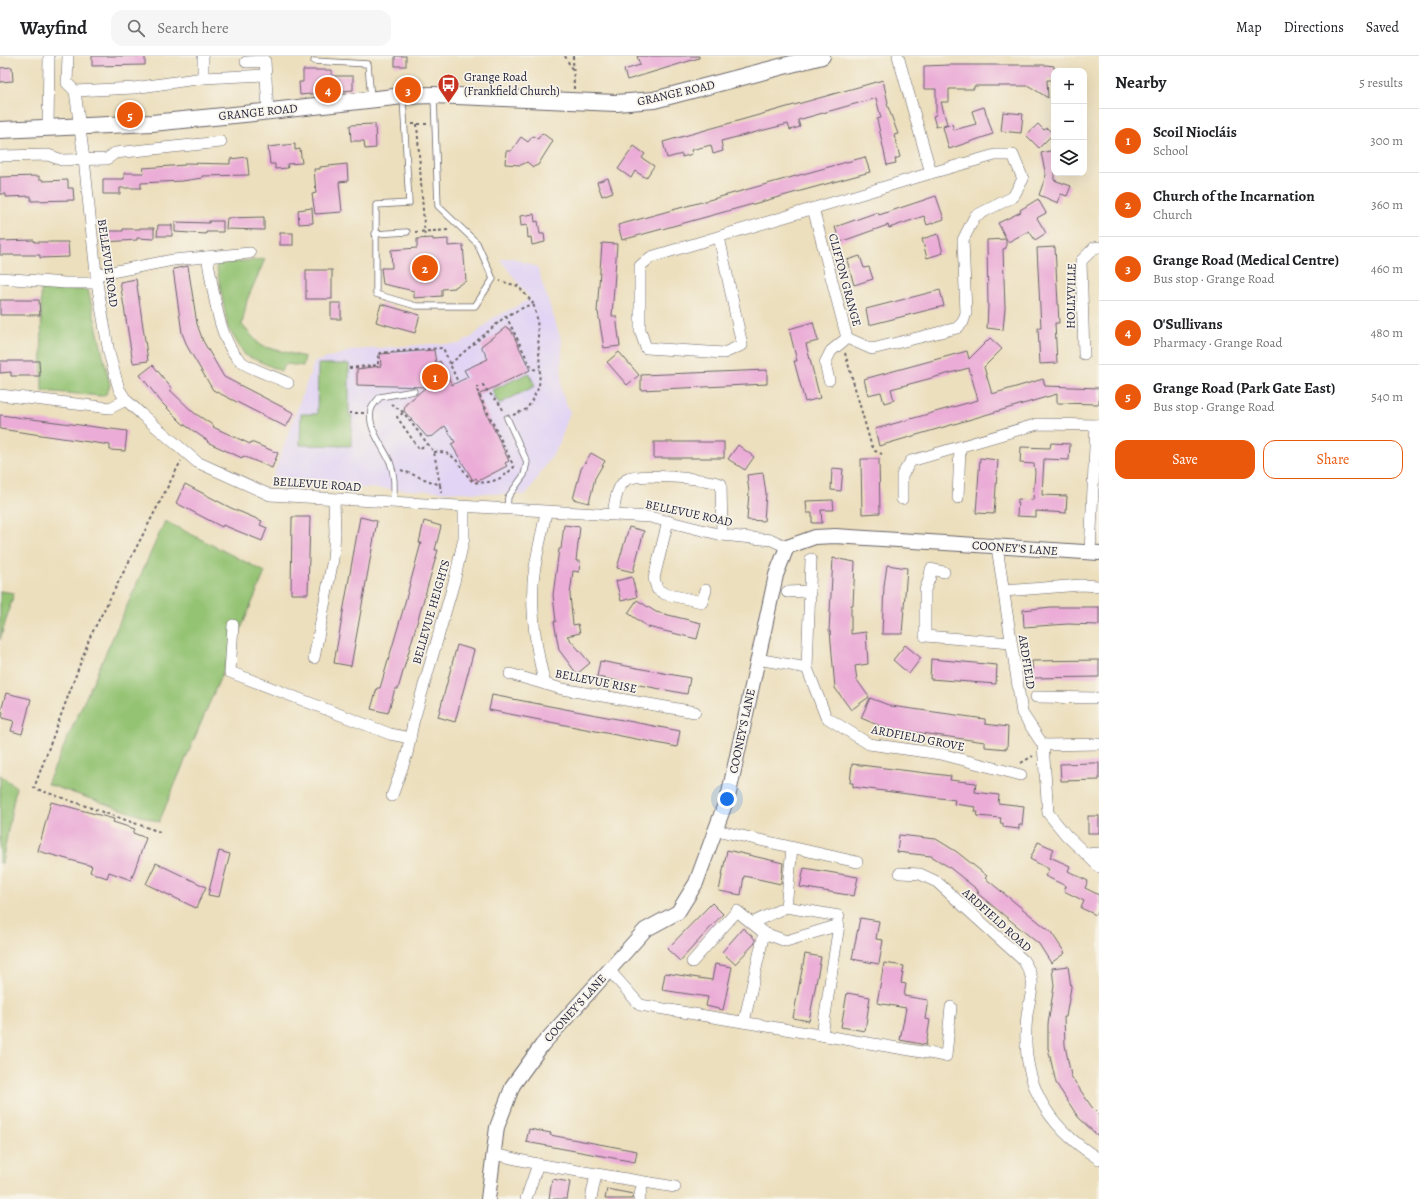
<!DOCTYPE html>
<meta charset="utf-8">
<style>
body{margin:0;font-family:Alegreya,serif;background:#f6f6f6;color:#202124}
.controls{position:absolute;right:12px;top:12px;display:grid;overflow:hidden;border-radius:8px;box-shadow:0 4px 16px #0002}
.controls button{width:36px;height:36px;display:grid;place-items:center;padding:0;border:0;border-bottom:1px solid #e0e0e0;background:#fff;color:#202124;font:20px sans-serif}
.you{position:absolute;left:727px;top:743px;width:14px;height:14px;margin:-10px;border:3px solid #fff;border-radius:50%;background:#1a73e8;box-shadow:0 0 0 6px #1a73e833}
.badge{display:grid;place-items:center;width:26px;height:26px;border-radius:50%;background:#ea580c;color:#fff;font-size:13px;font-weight:700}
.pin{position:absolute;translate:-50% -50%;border:2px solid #fff;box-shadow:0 1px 4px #0006}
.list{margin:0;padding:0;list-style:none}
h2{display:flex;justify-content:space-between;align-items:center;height:52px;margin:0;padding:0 16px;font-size:17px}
h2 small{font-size:13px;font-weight:400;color:#757577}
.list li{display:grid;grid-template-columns:26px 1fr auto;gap:12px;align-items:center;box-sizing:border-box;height:64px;padding:0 16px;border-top:1px solid #e0e0e0}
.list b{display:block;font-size:15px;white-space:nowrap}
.list p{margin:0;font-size:13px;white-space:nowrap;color:#757577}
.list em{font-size:13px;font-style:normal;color:#757577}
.actions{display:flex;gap:8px;padding:12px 16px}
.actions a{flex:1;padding:9px 0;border:1px solid #ea580c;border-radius:12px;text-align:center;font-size:14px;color:#ea580c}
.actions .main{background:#ea580c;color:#fff}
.icon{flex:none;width:22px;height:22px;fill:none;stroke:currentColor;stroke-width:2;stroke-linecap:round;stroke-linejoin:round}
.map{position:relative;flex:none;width:1099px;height:1143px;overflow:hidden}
header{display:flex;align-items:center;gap:24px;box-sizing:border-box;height:56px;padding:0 20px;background:#fff;border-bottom:1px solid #e0e0e0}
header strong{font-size:19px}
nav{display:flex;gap:22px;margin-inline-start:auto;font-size:14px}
.search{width:280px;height:36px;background:#f6f6f6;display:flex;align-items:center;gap:10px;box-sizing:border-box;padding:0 14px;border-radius:12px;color:#757577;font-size:15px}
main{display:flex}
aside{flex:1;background:#fff}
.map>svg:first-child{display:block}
</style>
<header>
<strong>Wayfind</strong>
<div class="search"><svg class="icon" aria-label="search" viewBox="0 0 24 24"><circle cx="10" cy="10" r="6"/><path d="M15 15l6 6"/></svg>Search here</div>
<nav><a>Map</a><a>Directions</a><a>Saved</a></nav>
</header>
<main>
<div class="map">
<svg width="1099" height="1143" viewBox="0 0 1099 1143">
<rect width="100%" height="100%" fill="#f7f3e8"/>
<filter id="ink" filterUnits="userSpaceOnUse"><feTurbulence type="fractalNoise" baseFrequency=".025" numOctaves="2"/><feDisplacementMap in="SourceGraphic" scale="8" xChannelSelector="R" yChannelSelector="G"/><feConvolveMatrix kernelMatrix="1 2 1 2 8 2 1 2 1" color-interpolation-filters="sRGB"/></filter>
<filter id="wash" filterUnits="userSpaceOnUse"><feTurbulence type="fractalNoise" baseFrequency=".012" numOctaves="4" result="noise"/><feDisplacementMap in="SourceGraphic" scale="16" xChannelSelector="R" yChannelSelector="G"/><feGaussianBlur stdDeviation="0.9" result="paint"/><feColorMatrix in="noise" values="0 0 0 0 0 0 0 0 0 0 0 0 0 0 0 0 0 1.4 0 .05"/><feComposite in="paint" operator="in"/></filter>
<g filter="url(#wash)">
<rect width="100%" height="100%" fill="#ecdfbd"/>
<!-- built -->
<polygon fill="#e1d4f4" points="513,202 537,211 562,286 561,335 570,356 559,389 526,439 270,428 314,306 353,294 431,288 459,288 472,281 493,262 530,243 500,203"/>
<!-- green -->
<g fill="#94c373" stroke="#5b7257">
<polygon points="265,203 247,244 242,269 261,290 305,301 303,310 286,308 281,315 245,299 228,272 216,208"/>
<polygon points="41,233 88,234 110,329 107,337 102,340 42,335"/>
<polygon points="318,308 349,308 349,359 352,359 351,390 300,389 301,358 317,358"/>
<polygon points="529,317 535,330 499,348 492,334"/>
<polygon points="165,465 265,516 159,766 47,728"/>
<polygon points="0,535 14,537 0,584"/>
<polygon points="0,719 16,731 2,807 0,807"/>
</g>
<g id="blocks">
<!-- building -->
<g fill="#ebacd7">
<polygon points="92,0 145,0 145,9 92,10"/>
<rect x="395" y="0" width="11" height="10"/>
<polygon points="637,0 699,0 699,2 627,24 624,14 640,9"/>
<polygon points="949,9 1046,9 1054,10 1054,24 1047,24 1048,42 1029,30 974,30 974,33 949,33 949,46 941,46 947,68 936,71 933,60 936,59 936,33 924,33 924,10"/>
<polygon points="12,11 13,25 0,26 0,12"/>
<polygon points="303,14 332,14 332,20 353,20 353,34 300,39 299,26 303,26"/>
<polygon points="883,24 888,47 887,48 898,78 894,79 900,101 895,103 896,107 887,109 877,63 881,62 876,42 798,64 800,71 790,74 788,68 721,85 723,95 713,98 711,89 691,94 692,98 682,101 682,98 667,102 663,86"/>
<polygon points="984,51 993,78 949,93 943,71 952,68 954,74 976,68 972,55"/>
<polygon points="1003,56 1023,58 1021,77 1001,75"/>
<polygon points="375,68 376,92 365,93 364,85 351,85 350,69"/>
<polygon points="1038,68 1044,74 1047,72 1053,78 1039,92 1026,79"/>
<polygon points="542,77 553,85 538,109 533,111 527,106 521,109 505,108 506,95 511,95 521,81 528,86 533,80 538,83"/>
<polygon points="295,88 295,94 300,93 302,107 287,108 288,112 275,113 275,108 270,108 268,91"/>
<polygon points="634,90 645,98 642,102 654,110 646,122 635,115 631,122 618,113"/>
<polygon points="1054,94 1054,124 1071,130 1067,140 1061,138 1058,147 1039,139 1046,119 1041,97"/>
<polygon points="247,101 249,119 202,120 202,122 182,125 141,127 141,132 120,132 120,138 103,138 103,123 124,123 124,117 144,117 143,112 185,109 185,107 230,108 230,103"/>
<polygon points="865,101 870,116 622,184 618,169"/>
<polygon points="347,108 348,125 339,126 342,156 315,158 312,138 316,137 314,113 320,113 320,111"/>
<polygon points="39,120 39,123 42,123 43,125 68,124 68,132 73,132 74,144 31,145 31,140 6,141 6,138 0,138 0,121"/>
<polygon points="608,122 613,136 602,140 597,126"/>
<polygon points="936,140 944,163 927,169 924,160 889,172 888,169 840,186 835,171 878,156 879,159"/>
<polygon points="1038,143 1046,157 1037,162 1046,177 1035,184 1029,175 1008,186 998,167 1021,156 1020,154"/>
<polygon points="312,152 313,167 299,168 298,154"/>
<polygon points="534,158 535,166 538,165 540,178 544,178 545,186 532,189 531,181 528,182 527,169 521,170 520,160"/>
<polygon points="264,161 264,174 226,173 227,162"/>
<polygon points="209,165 223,165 223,176 206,176 206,178 175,176 175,166 209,167"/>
<polygon points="158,169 172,169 172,180 157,180"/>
<polygon points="140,172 154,172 154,183 137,182 137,184 105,186 105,175 123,175 123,173 140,173"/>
<rect x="280" y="177" width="13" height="12"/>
<polygon points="938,178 943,197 927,202 922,183"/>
<polygon points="433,182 433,184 448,183 448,190 463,189 466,225 455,231 455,232 442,233 442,240 414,242 414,235 383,228 381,212 392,212 391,194 417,192 417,183"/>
<polygon points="1006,183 1006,192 1003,193 1005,252 1003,274 987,272 988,250 987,184"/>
<polygon points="34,184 34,186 68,186 69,201 40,202 40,199 0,199 0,185"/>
<polygon points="602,187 617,188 612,260 616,260 620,290 604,292 598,256 597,256"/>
<polygon points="1055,191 1059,267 1055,267 1057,307 1040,308 1038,272 1041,272 1037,192"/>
<polygon points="860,200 864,212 869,211 873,223 854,229 847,204"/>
<polygon points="188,210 197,268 203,285 224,321 294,357 286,371 213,334 188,292 182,277 173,213"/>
<rect x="306" y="214" width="26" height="29"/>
<polygon points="136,223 148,305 133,307 120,226"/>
<polygon points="940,234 944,250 869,269 866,253"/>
<polygon points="0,244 39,244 40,259 0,259"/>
<rect x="331" y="247" width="10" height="16"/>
<polygon points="381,248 420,259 415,277 376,266"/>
<polygon points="813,266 818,285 806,288 820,342 805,346 794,305 797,305 789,273"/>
<polygon points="506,271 511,274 530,314 478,339 509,405 505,407 507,410 478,425 476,422 473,424 451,388 455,386 445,370 433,380 427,381 404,355 405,349 426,331 357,329 357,313 381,310 380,298 434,294 436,307 440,305 452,329 468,321 464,314 488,303 481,290"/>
<polygon points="990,282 1002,293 984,311 992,338 1043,323 1045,330 1099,332 1099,348 1057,347 1057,338 879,390 875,373 978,344 969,312 891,333 894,344 884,347 881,336 868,339 864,323 967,295 969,303"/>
<polygon points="619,296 639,319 627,329 607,306"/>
<polygon points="0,305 39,305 40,320 11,320 11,316 0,317"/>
<polygon points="153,309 172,333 170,334 193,356 214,370 213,371 250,388 251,386 278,397 272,412 243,400 242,402 207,386 208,385 182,367 162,347 140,319"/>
<polygon points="767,314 767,328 641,334 641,319"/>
<polygon points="0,359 127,375 125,395 110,394 110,389 0,373"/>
<rect x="654" y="386" width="70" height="16"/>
<polygon points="1051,387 1070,388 1069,404 1044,403 1042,439 1067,440 1066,457 1036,455 1036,461 1017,460 1018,443 1033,444 1035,416 1034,408 1020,407 1021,391 1050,392"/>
<polygon points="738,389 754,401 745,414 728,403"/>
<polygon points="591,397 605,405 595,422 589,447 573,443 581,413"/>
<polygon points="980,402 998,404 994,458 976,457"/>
<polygon points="861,403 879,403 880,457 862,458"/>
<polygon points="832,412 843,413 841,435 831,434"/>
<polygon points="763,417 766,437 764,465 747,464 749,436 747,419"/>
<polygon points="185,428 231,452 262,465 260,469 267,472 262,485 223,469 222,471 176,447"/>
<polygon points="833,444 834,454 821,454 822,467 812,467 812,457 807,457 806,445"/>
<polygon points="292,461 310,461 308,538 291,538"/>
<polygon points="360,461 377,465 351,610 334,607"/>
<polygon points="424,465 441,470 435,494 438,494 398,633 395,633 388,657 371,653 377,632 380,632 401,561 421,487 419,487"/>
<polygon points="564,469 580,471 576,505 580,505 579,516 573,515 570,539 573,569 578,568 580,577 567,580 590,607 577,618 559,594 554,565 556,566 553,539 559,493 561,493"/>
<polygon points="629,471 644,475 633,516 617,512"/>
<polygon points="833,502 855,506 853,549 851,549 851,578 866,576 868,608 855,610 857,624 869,641 851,654 835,632 830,575 829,575"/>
<polygon points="887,509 907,512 902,578 882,578 884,530"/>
<polygon points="632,521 637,541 621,545 616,525"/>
<polygon points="637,544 656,556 701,567 697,583 648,571 628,557"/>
<polygon points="1051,551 1099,551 1099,569 1068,568 1024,571 1023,554"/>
<polygon points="457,589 474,594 455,666 438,661"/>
<polygon points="905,589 921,602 909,618 893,604"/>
<polygon points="931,603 997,609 996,628 930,623"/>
<polygon points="1099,604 1099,621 1033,622 1032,605"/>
<polygon points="600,605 690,622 687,638 597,621"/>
<polygon points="6,637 31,643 22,678 11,675 14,665 2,662 3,656 1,655"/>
<polygon points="492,639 680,675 677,691 489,654"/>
<polygon points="870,642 891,650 985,663 985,668 1008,671 1007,693 985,691 985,686 885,672 861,662"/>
<polygon points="1092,707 1099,707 1099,724 1061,725 1060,708"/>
<polygon points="852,708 951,720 950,724 976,727 975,736 999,739 998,747 1024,750 1022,769 1019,769 1019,773 1003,771 1003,767 1000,767 1001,762 977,760 978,756 975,756 976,751 954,748 955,744 853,731 853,727 850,727"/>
<polygon points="51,746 114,763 113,766 135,773 133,777 146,782 131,824 109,816 107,822 90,816 92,810 38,795"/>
<rect x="1088" y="760" width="11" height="17"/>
<polygon points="899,779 936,783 957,796 987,820 985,822 1051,876 1065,897 1051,907 1039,888 977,837 979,835 949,811 931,800 897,796"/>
<polygon points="1038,786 1054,793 1050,801 1070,810 1068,815 1088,825 1085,832 1099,839 1099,854 1096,859 1081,852 1084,845 1064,835 1066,830 1045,820 1049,813 1030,803"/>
<polygon points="727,794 783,807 781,828 744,820 741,839 719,835"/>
<polygon points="219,795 230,798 219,841 208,839"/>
<polygon points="156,807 206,831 196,852 146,828"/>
<polygon points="804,812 858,821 854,840 800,831"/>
<polygon points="712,847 723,858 680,905 667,893"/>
<polygon points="860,862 879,865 876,883 883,884 879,908 852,903"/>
<polygon points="743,872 755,883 755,887 735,908 722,896"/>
<polygon points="805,898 821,901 809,965 793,962"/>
<polygon points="884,907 904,910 901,927 906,928 904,940 928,944 925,963 930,964 926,989 900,984 906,952 877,947"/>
<polygon points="715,908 732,911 723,954 706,950 708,941 662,934 665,917 712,924"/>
<polygon points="1068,910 1071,931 1066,961 1064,961 1065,989 1071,1020 1091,1050 1099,1058 1099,1081 1078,1061 1056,1027 1048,992 1048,968 1054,930 1052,912"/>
<polygon points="847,937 870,941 865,975 841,971"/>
<polygon points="529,1073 551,1077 550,1079 637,1095 635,1106 526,1086"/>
<polygon points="552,1123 570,1126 567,1143 549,1143"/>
<polygon points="607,1133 633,1138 632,1143 605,1143"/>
</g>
</g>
</g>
<g filter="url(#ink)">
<use href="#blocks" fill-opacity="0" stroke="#696468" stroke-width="1"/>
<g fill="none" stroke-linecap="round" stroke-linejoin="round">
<defs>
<g id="service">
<polyline points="314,5 368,8 371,43"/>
<polyline points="403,42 409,147 376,149 376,238 416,250 475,250 493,223 477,187 438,150 434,40"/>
<polyline points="375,178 407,176"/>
<polyline points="507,362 527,406 524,419 508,441 507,453"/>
<path d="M 393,446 C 395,432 395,419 390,406 C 383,390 367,372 371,354 C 372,349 377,345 380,341 L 414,335"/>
</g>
<g id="minor">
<polyline points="68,0 67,27 75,35 134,32 203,22 266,19"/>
<polyline points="898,0 931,117"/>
<polyline points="246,6 265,5 268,56"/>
<polyline points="203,22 203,0"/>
<polyline points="75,35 84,103 97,227 109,297 119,333 126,344 141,358 197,406 270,439 650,461 722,479 772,484 787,491"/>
<polyline points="48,72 49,0"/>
<polyline points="0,100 48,99 62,104 107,103 115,97 221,86"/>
<polyline points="719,181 742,289 724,297 646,292 640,274 640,210 651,201 931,117 995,99 1013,99 1023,123 1013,141 975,160 963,184 966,257 963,266 957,272 872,293 847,282 813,152"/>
<path d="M 207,201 C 213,229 218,289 243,307 C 253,314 276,321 288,327"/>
<polyline points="96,219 173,204 250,197"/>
<polyline points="0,222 65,227 97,227"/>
<polyline points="1084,298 1081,205 1094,192 1099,191"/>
<polyline points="829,324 825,307 831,295 847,282"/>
<polyline points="0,339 110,352 126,344"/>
<polyline points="958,442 960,391"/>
<polyline points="902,443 902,419 911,405 1038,368 1099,369"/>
<path d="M 546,456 C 542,479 535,503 533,526 C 531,561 536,594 545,628 L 562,633 L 695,656"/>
<path d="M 613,458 C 615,447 616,431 626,424 C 638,416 707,423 721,428 L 722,479"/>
<polyline points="668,465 654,522 657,533 665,538 702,546 706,534"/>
<polyline points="997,491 1022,657 1043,689 1048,757 1066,779 1086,798 1099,797"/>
<polyline points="1090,496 1096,369"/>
<polyline points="811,503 807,612 826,661 869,688 941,698 1021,719"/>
<polyline points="944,516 931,513 930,521 925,534 925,580 1011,587"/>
<polyline points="1004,535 1081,529 1099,530"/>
<polyline points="787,536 810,535"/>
<polyline points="233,569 230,616 390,678 410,682"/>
<polyline points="314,602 333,503 335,477 334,444"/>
<polyline points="757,603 807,612"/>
<polyline points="510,618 545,628"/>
<polyline points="1036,641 1099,642"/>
<polyline points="1043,689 1099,688"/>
<polyline points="392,740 407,698 413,667 454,526 464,482 464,451"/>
<polyline points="716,774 857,806"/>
<polyline points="1086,798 1099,811"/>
<path d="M 900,817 L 920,818 L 937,826 L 1023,904 C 1039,927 1030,936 1027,959 C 1020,1024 1044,1069 1099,1103"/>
<polyline points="786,851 839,860"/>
<polyline points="752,867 786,851 792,792"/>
<polyline points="692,906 737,855 764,877 786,885 839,869 822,979"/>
<polyline points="609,914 640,949 946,1000 951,951"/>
<polyline points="744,966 764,877"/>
<polyline points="494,1098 542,1109 675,1131"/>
<polyline points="526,1143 538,1108"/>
<polyline points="591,1143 596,1118"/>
<polyline points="639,1143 643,1126"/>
</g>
<polyline id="tertiary" points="488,1143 497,1071 513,1029 542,989 645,874 678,856 696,827 729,737 776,519 787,491 815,481 835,480 1099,497"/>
<polyline id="secondary" points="0,74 152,67 244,58 403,40 433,39 616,47 654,44 822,0"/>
</defs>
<!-- service casing -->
<use href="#service" stroke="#696468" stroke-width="7"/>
<!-- minor casing -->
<use href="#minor" stroke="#696468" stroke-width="12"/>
<!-- tertiary casing -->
<use href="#tertiary" stroke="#696468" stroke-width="16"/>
<!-- secondary casing -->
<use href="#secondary" stroke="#696468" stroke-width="18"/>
<!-- path -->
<g stroke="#696468" stroke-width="2" stroke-dasharray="3 3" stroke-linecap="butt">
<polyline points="565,0 573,15"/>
<polyline points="573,0 574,33"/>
<polyline points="412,68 427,68"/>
<polyline points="417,68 425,183"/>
<polyline points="415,176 450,174"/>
<polyline points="506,260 532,313 540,314"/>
<polyline points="845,297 871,388 875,395 882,398"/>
<polyline points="450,308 506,260 533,247 518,230 500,225"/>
<polyline points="349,312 378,309 378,297 443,292 457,324"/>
<polyline points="391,348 403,356 434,396 440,429"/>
<polyline points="349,357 364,357"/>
<polyline points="403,357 397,361 419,393 427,388"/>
<polyline points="513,359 527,353 539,331 540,314 537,262 533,247"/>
<path d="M 434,396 C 457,394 459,412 473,426 C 491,428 501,424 514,411 L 476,332 L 483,329 C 489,339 499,344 503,354"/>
<polyline points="401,414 440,429 441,437"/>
<polyline points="1021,707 1033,700"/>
<polyline points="160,776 34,732 90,581 181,405"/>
</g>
<!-- service -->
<use href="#service" stroke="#fff" stroke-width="5.5"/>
<!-- minor -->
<use href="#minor" stroke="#fff" stroke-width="11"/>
<!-- tertiary -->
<use href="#tertiary" stroke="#fff" stroke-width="14"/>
<!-- secondary -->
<use href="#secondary" stroke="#fff" stroke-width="16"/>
</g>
</g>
<!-- icons -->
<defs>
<symbol id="bus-pin" viewBox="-11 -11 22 30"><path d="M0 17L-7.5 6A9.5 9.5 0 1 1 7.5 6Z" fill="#c8321e" stroke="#f7f3e8"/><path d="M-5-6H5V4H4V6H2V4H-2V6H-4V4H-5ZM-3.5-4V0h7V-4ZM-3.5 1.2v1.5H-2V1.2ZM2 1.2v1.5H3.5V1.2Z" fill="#fff"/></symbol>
</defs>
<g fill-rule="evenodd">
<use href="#bus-pin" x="436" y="16" width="25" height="34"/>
</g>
<g text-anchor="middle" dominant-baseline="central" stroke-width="3.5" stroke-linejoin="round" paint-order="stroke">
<!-- poi labels -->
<g font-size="12" fill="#22223b" stroke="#f7f3e8" text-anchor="start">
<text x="464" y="21">Grange Road<tspan x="464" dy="14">(Frankfield Church)</tspan></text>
</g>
<!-- street labels -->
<g font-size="12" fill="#22223b" stroke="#f7f3e8">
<text transform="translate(676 37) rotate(-13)">GRANGE ROAD</text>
<text transform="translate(258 56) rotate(-6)">GRANGE ROAD</text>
<text transform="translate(108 207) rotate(82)">BELLEVUE ROAD</text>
<text transform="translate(845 224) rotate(75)">CLIFTON GRANGE</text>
<text transform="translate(1071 240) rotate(-89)">HOLLYVILLE</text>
<text transform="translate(317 428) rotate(4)">BELLEVUE ROAD</text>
<text transform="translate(689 457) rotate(12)">BELLEVUE ROAD</text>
<text transform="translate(1015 492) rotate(4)">COONEY'S LANE</text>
<text transform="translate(431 556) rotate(-74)">BELLEVUE HEIGHTS</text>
<text transform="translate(1027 606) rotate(81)">ARDFIELD</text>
<text transform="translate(596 625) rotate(11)">BELLEVUE RISE</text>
<text transform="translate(742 675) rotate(-78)">COONEY'S LANE</text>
<text transform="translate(918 682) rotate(11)">ARDFIELD GROVE</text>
<text transform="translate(997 864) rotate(42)">ARDFIELD ROAD</text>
<text transform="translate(575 952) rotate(-48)">COONEY'S LANE</text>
</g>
</g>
</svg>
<div class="controls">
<button>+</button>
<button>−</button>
<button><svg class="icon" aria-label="layers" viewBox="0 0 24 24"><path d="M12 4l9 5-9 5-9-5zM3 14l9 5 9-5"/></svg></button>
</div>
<div class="you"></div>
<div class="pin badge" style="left:435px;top:321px">1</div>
<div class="pin badge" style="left:425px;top:212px">2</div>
<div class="pin badge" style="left:408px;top:34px">3</div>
<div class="pin badge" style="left:328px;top:34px">4</div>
<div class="pin badge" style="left:130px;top:59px">5</div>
</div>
<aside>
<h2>Nearby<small>5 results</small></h2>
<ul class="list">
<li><span class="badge">1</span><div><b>Scoil Niocláis</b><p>School</p></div><em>300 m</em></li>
<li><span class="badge">2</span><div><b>Church of the Incarnation</b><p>Church</p></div><em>360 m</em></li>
<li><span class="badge">3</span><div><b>Grange Road (Medical Centre)</b><p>Bus stop · Grange Road</p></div><em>460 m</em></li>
<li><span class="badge">4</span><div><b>O'Sullivans</b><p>Pharmacy · Grange Road</p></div><em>480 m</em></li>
<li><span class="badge">5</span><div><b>Grange Road (Park Gate East)</b><p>Bus stop · Grange Road</p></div><em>540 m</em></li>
</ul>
<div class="actions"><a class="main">Save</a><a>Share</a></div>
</aside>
</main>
